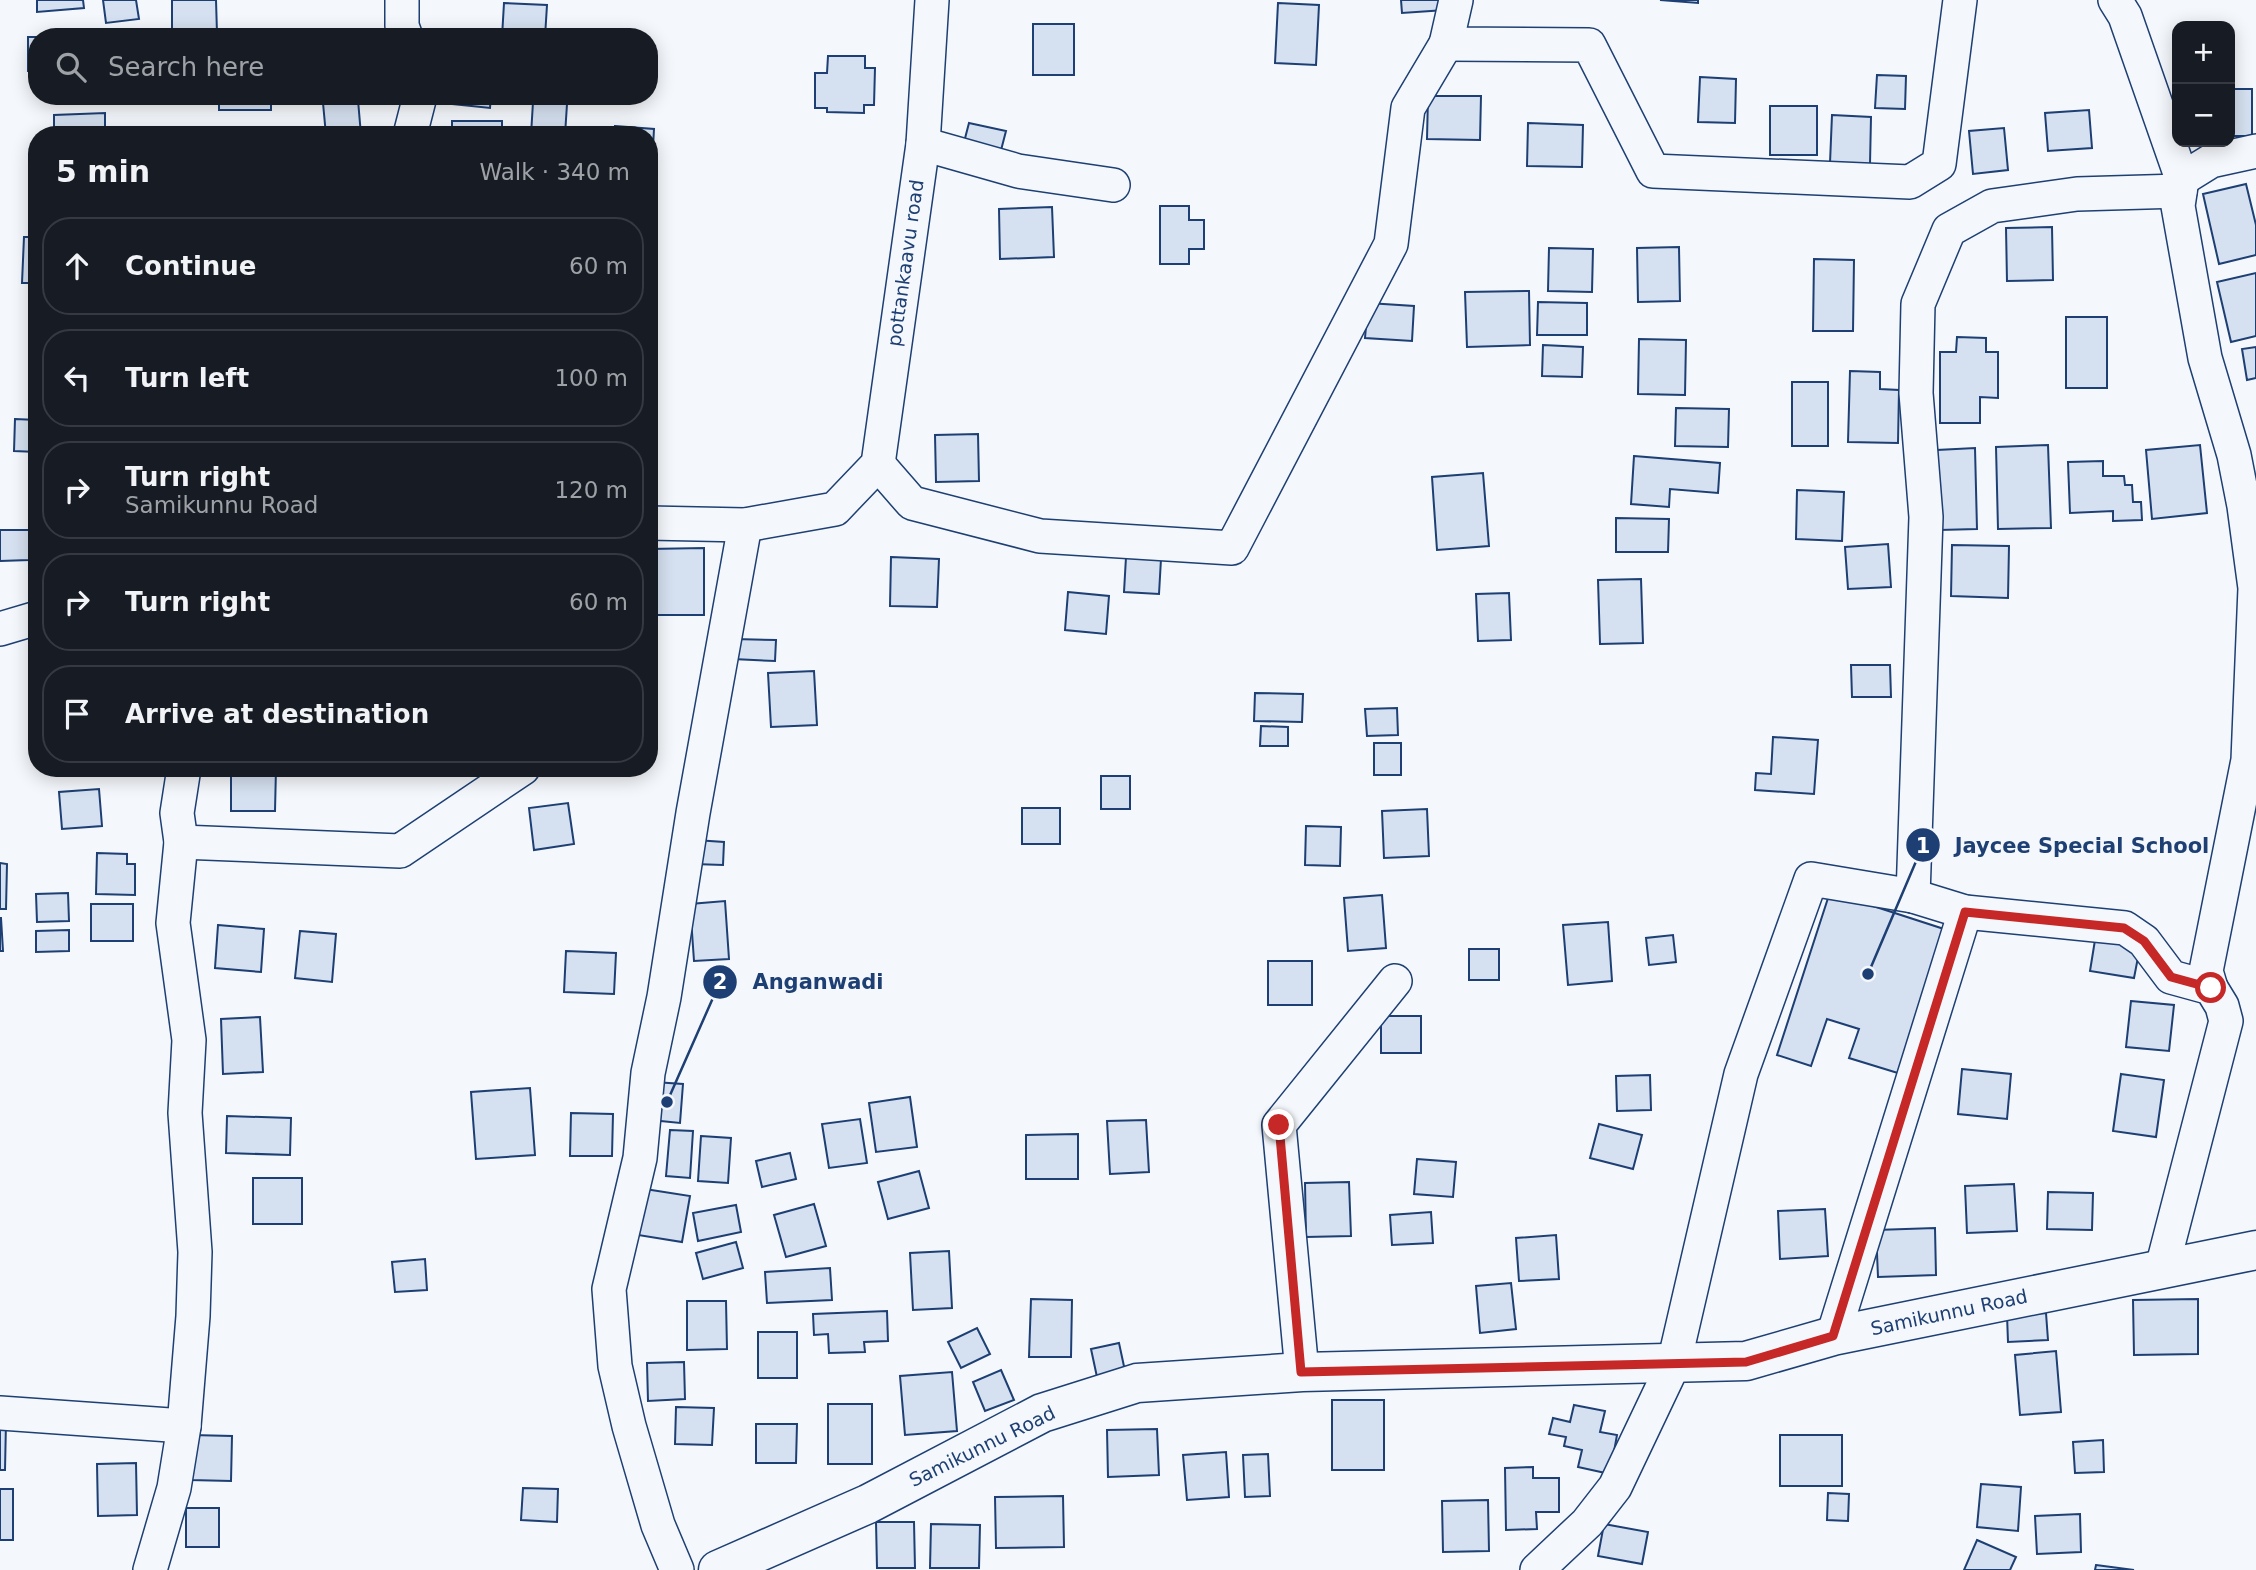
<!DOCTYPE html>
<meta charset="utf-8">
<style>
body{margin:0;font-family:"DejaVu Sans",sans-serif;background:#20242c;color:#f1f3f6}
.controls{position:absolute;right:21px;top:21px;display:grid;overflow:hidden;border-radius:14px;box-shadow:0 4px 18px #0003}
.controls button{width:63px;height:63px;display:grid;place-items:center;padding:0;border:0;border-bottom:2px solid #363941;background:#171b24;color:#f1f3f6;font:35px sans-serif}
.stop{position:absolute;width:21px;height:21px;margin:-16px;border:5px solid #c62828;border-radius:50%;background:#fff}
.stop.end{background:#c62828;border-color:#fff;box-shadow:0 2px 7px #0008}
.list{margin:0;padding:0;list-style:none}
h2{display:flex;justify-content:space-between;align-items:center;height:91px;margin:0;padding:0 28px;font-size:30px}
h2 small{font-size:23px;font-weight:400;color:#9ea1a6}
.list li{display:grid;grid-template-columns:46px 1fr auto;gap:21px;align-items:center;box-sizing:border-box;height:98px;margin:0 14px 14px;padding:0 14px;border:2px solid #363941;border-radius:28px}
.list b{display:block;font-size:26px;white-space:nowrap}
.list p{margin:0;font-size:23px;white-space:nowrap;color:#9ea1a6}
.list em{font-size:23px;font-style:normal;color:#9ea1a6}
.icon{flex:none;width:38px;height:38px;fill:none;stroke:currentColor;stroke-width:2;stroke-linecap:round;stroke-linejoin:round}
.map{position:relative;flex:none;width:2256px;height:1570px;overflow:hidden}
.search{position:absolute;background:#171b24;box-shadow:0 4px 18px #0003;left:28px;top:28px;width:630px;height:77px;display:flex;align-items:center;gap:18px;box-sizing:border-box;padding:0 24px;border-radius:28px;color:#9ea1a6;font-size:26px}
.panel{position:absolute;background:#171b24;box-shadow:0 4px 18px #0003;left:28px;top:126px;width:630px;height:651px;border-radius:28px}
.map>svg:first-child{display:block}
</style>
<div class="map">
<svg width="2256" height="1570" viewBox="0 0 2256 1570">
<rect width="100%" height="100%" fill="#f4f7fb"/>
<!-- building -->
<g fill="#d5e0f0" stroke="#1d3f73" stroke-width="2">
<polygon points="37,0 83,0 84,8 37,12"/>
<polygon points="103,0 136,0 139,19 106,23"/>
<polygon points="172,0 216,0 217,33 172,34"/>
<polygon points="1401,0 1444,0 1445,10 1402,13"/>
<polygon points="1660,0 1698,0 1698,3"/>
<polygon points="504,3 547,5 545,37 502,37"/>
<polygon points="1278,3 1319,5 1316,65 1275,63"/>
<rect x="1033" y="24" width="41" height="51"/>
<rect x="28" y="37" width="9" height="34"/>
<polygon points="828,56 865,56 865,68 875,68 874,105 864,105 864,113 827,112 827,108 815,108 815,73 827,73"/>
<polygon points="1877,75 1906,76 1905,109 1875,108"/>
<polygon points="1700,77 1736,79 1735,123 1698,122"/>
<rect x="2230" y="89" width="22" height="47"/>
<rect x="219" y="96" width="52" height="14"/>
<polygon points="454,96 491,96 490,108 453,104"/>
<polygon points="1428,96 1481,96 1480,140 1427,139"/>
<polygon points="358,100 361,135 326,135 323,103"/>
<polygon points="533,102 567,104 565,135 531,135"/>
<rect x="1770" y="106" width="47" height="49"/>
<polygon points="2089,110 2092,148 2048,151 2045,113"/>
<polygon points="105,113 105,135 54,135 54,115"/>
<polygon points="1832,115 1871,117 1870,164 1830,163"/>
<rect x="452" y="121" width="50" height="14"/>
<polygon points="969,123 1006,131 1000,154 963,146"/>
<polygon points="1528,123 1583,125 1582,167 1527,166"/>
<polygon points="615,126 654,129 652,166 649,166 649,135 615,135"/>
<polygon points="2004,128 2008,170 1973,174 1969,131"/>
<polygon points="2246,184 2256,225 2256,255 2219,264 2203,194"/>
<polygon points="30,196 37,196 37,230 31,230"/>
<polygon points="1160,206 1189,206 1189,220 1204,220 1204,249 1189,249 1189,264 1160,264"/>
<polygon points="1052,207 1054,257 1000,259 999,209"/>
<polygon points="2052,227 2053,280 2007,281 2006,228"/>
<polygon points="24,237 37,237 37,283 22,283"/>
<polygon points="1679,247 1680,301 1638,302 1637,248"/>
<polygon points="1549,248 1593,249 1592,292 1548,291"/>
<polygon points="1814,259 1854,260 1853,331 1813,331"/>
<polygon points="2256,273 2256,336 2231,342 2217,282"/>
<polygon points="1529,291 1530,345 1467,347 1465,292"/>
<polygon points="1538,302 1587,303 1587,335 1537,335"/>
<polygon points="1368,303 1414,306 1412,341 1365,338"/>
<rect x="2066" y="317" width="41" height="71"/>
<polygon points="1957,337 1986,338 1986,352 1998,352 1998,398 1980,397 1980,423 1940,423 1940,352 1956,352"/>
<polygon points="1639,339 1686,340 1685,395 1638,394"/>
<polygon points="1543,345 1583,347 1582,377 1542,376"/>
<polygon points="2256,347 2256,378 2247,380 2242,349"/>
<polygon points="1850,371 1880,372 1880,389 1899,390 1898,443 1848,442"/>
<rect x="1792" y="382" width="36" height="64"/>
<polygon points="1676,408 1729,409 1728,447 1675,446"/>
<polygon points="15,419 37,420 37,452 14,451"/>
<polygon points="978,434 979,481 936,482 935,435"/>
<polygon points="2048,445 2051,528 1998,529 1996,447"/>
<polygon points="2200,445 2207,513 2152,519 2146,450"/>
<polygon points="1975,448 1977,529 1939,530 1937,450"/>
<polygon points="1634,456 1720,463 1718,493 1670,489 1669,507 1631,504"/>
<polygon points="2103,461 2103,476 2124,476 2125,485 2132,485 2133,502 2141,502 2142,520 2113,521 2113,511 2070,513 2068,462"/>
<polygon points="1483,473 1489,546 1437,550 1432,477"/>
<polygon points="1797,490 1844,492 1842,541 1796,539"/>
<polygon points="1616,518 1669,519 1668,552 1616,552"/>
<polygon points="0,530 29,530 29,560 0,561"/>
<polygon points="1888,544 1891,587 1848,589 1845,547"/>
<polygon points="1952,545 2009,546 2008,598 1951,596"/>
<polygon points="704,548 704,615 649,615 649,549"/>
<polygon points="891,557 939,559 937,607 890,606"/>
<polygon points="1126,557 1161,559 1159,594 1124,592"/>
<polygon points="1641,579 1643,643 1600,644 1598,580"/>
<polygon points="1068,592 1109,596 1106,634 1065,630"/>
<polygon points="1509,593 1511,640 1478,641 1476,594"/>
<polygon points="734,639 776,640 775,661 733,659"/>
<polygon points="1851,665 1890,665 1891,697 1852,697"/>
<polygon points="814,671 817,725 771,727 768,673"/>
<polygon points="1255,693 1303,694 1302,722 1254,721"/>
<polygon points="1397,708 1398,735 1367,736 1365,709"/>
<polygon points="1261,726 1288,727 1288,746 1260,746"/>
<polygon points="1773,737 1818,740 1814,794 1755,790 1756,773 1771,774"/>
<rect x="1374" y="743" width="27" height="32"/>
<polygon points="231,768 276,768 275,811 231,811"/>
<rect x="1101" y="776" width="29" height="33"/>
<polygon points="99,789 102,826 62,829 59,792"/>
<polygon points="568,803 574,844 534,850 529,808"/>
<rect x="1022" y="808" width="38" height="36"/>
<polygon points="1427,809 1429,856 1384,858 1382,811"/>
<polygon points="1306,826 1341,827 1340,866 1305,865"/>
<polygon points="695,840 724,842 723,865 694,864"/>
<polygon points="97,853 127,854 127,864 135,864 135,895 96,894"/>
<polygon points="0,863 7,864 6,909 0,909"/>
<polygon points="1830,892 1947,930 1901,1074 1849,1058 1859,1029 1827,1019 1811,1066 1777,1055"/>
<polygon points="68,893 69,921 37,922 36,894"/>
<polygon points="1382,895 1386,948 1348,951 1344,898"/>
<polygon points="725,901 729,959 694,961 690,904"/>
<rect x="91" y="904" width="42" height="37"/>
<polygon points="0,918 1,918 3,951 0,951"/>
<polygon points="1608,922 1612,981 1568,985 1563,925"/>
<polygon points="218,925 264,929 261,972 215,968"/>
<polygon points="69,930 69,951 36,952 36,931"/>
<polygon points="300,931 336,934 332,982 295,978"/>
<polygon points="1673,935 1676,962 1649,965 1646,938"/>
<polygon points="2095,940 2140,947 2134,978 2090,971"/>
<rect x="1469" y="949" width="30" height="31"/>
<polygon points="566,951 616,953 614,994 564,992"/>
<rect x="1268" y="961" width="44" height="44"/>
<polygon points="2131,1001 2174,1005 2169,1051 2126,1047"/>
<rect x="1381" y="1016" width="40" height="37"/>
<polygon points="260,1017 263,1072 223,1074 221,1019"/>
<polygon points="1962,1069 2011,1074 2007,1119 1958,1114"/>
<polygon points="2121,1074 2164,1080 2156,1137 2113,1131"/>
<polygon points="1650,1075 1651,1110 1617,1111 1616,1076"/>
<polygon points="654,1082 683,1084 680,1123 651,1120"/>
<polygon points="530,1088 535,1155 476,1159 471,1092"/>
<polygon points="910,1097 917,1147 876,1152 869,1103"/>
<polygon points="571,1113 613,1114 612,1156 570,1156"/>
<polygon points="227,1116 291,1118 290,1155 226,1153"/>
<polygon points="860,1119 867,1163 829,1168 822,1124"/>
<polygon points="1146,1120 1149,1172 1110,1174 1107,1121"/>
<polygon points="1599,1124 1642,1135 1633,1169 1590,1158"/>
<polygon points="670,1130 693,1131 690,1178 666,1176"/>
<polygon points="1078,1134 1078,1179 1026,1179 1026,1135"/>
<polygon points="701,1136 731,1138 728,1183 698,1181"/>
<polygon points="790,1153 796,1179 762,1187 756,1161"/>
<polygon points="1417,1159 1456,1162 1453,1197 1414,1194"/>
<polygon points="919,1171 929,1208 888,1219 878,1182"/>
<rect x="253" y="1178" width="49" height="46"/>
<polygon points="1349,1182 1351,1236 1306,1237 1305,1183"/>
<polygon points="2014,1184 2017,1231 1967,1233 1965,1186"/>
<polygon points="645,1189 690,1196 682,1242 638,1235"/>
<polygon points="2048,1192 2093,1193 2092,1230 2047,1229"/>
<polygon points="814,1204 826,1246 786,1257 774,1215"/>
<polygon points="736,1205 741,1232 698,1241 693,1213"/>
<polygon points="1825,1209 1828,1256 1780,1259 1778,1211"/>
<polygon points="1431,1212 1433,1243 1392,1245 1390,1215"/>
<polygon points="1935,1228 1936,1275 1878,1277 1876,1230"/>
<polygon points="1556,1235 1559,1279 1519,1281 1516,1238"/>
<polygon points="736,1242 743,1268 703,1279 696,1253"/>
<polygon points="949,1251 952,1308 913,1310 910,1253"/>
<polygon points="425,1259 427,1290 395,1292 392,1262"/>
<polygon points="830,1268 832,1300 767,1303 765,1272"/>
<polygon points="1511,1283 1516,1329 1480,1333 1476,1286"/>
<polygon points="1031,1299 1072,1300 1071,1357 1029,1357"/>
<polygon points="2198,1299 2198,1354 2134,1355 2133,1300"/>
<polygon points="687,1301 726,1301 727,1349 687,1350"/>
<polygon points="887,1311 888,1341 864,1342 865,1352 829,1353 828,1334 814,1335 813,1314"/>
<polygon points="2046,1313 2048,1340 2008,1342 2007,1315"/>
<polygon points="977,1328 990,1354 961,1368 948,1342"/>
<rect x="758" y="1332" width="39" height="46"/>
<polygon points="1119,1343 1125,1371 1097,1377 1091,1349"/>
<polygon points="2056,1351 2061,1412 2020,1415 2015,1355"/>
<polygon points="684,1362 685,1399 648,1401 647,1363"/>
<polygon points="1001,1370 1014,1400 985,1411 973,1382"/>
<polygon points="952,1372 957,1431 905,1435 900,1376"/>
<rect x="1332" y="1400" width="52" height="70"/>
<rect x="828" y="1404" width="44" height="60"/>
<polygon points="1574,1405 1605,1411 1600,1432 1617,1435 1610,1474 1578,1467 1582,1450 1564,1446 1566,1437 1549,1434 1553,1418 1570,1422"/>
<polygon points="676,1407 714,1408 712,1445 675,1444"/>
<polygon points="0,1421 6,1422 5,1470 0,1470"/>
<polygon points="756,1424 797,1424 796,1463 756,1463"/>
<polygon points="1157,1429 1159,1475 1108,1477 1107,1430"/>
<polygon points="192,1435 232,1436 231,1481 190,1480"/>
<rect x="1780" y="1435" width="62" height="51"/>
<polygon points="2103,1440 2104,1472 2075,1473 2073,1442"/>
<polygon points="1226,1452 1229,1497 1187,1500 1183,1455"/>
<polygon points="1268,1454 1270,1496 1245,1497 1243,1455"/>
<polygon points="136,1463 137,1515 98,1516 97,1464"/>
<polygon points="1533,1467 1533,1478 1559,1478 1559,1512 1536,1512 1537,1529 1506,1530 1505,1468"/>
<polygon points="1981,1484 2021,1487 2018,1531 1977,1527"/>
<polygon points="523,1488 558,1489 557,1522 521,1520"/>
<rect x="0" y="1489" width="13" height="51"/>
<polygon points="1828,1493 1849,1494 1848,1521 1827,1520"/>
<polygon points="1063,1496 1064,1547 996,1548 995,1497"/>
<polygon points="1488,1500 1489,1551 1443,1552 1442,1501"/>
<rect x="186" y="1508" width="33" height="39"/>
<polygon points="2080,1514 2081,1552 2037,1554 2035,1516"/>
<polygon points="876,1522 914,1522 915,1568 877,1568"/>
<polygon points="931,1524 980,1525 979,1568 930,1568"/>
<polygon points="1604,1524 1648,1532 1642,1564 1598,1556"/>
<polygon points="1977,1540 2016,1557 2010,1570 1964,1570"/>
<polygon points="2096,1565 2134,1570 2095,1570"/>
</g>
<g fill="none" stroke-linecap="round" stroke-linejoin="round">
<defs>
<g id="minor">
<polyline points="402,0 402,26 406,37"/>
<polyline points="1456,0 1446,44 1589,45 1653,171 1910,182 1939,164 1960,0"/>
<polyline points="2115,0 2125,16 2182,179 2178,206 2205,358 2234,455 2244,506 2255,588 2248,760 2206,971 2211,988"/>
<polyline points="410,135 420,96"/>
<polyline points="923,144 1018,171 1113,185"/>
<polyline points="2182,179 2211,161 2256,151"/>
<polyline points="878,464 912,503 1040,536 1232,548 1391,244 1408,108 1446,44"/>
<polyline points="649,523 745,525 835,509 878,464 923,144 932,0"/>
<polyline points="0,629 37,618"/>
<polyline points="181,842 400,851 523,768"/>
<polyline points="1913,896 1926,517 1916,393 1918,304 1949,230 1992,206 2077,194 2180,191"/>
<polyline points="1833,1336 1965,912"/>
<polyline points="1302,1372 1279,1125 1395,981"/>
<polyline points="0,1413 184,1426"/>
<polyline points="150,1570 174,1488 184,1426 193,1316 195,1252 185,1113 189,1040 173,923 181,842 177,813 184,768"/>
<polyline points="677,1570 658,1525 629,1426 615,1366 609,1289 640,1158 648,1073 664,997 693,813 745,525"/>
<polyline points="1537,1570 1587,1523 1615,1487 1674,1363 1741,1074 1811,879 1913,896 1965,912 2125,928 2144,941 2171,977 2211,988 2222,1006 2226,1021 2162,1268"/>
</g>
<polyline id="major" points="718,1570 868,1504 1042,1413 1137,1383 1302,1372 1746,1361 1833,1336 2256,1250"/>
</defs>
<!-- minor casing -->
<use href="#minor" stroke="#1d3f73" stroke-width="36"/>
<!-- major casing -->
<use href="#major" stroke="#1d3f73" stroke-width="41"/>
<!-- minor -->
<use href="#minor" stroke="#f4f7fb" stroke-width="33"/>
<!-- major -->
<use href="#major" stroke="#f4f7fb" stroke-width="38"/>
</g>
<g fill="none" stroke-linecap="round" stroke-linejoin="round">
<!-- route -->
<polyline stroke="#c62828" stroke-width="9" points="1279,1125 1301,1372 1746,1362 1833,1336 1965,912 2124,928 2144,941 2171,977 2211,988"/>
</g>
<g text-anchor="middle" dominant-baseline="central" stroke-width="5" stroke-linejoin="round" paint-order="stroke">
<!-- street labels -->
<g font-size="19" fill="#1d3f73" stroke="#f4f7fb">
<text transform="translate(905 263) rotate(-82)">pottankaavu road</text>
<text transform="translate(1949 1312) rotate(-12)">Samikunnu Road</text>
<text transform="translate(982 1446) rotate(-26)">Samikunnu Road</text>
</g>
</g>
<!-- callouts -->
<path fill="none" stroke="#1d3f73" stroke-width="2.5" d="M1868 974L1923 845M667 1102L720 982"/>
<g fill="#1d3f73" stroke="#f4f7fb" stroke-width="2.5">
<circle cx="1868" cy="974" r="7"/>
<circle cx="667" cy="1102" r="7"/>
<circle cx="1923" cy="845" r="18"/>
<circle cx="720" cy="982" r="18"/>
</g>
<g font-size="21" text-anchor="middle" font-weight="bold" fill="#fff">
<text x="1923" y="853">1</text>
<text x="720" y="989">2</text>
</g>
<g font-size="21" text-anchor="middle" font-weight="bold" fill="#1d3f73" stroke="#f4f7fb" stroke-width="5" stroke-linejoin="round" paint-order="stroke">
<text x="2082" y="853">Jaycee Special School</text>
<text x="818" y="989">Anganwadi</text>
</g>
</svg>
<div class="controls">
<button>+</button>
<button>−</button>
</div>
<div class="stop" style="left:2211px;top:988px"></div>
<div class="stop end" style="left:1279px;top:1125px"></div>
<div class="search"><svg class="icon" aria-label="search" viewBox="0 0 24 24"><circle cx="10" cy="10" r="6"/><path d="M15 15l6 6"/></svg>Search here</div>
<section class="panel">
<h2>5 min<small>Walk · 340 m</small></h2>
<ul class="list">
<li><svg class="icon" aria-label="ahead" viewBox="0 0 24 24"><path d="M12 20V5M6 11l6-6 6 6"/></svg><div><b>Continue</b></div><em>60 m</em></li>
<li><svg class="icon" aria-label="left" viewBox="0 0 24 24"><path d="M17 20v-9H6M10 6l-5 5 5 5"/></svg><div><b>Turn left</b></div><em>100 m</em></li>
<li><svg class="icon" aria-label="right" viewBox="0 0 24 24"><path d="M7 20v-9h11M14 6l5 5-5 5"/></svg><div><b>Turn right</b><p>Samikunnu Road</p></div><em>120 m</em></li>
<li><svg class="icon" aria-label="right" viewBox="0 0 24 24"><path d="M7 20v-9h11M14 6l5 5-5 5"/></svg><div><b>Turn right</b></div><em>60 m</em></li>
<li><svg class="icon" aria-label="arrive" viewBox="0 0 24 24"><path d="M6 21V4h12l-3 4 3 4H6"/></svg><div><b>Arrive at destination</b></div></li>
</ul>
</section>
</div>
